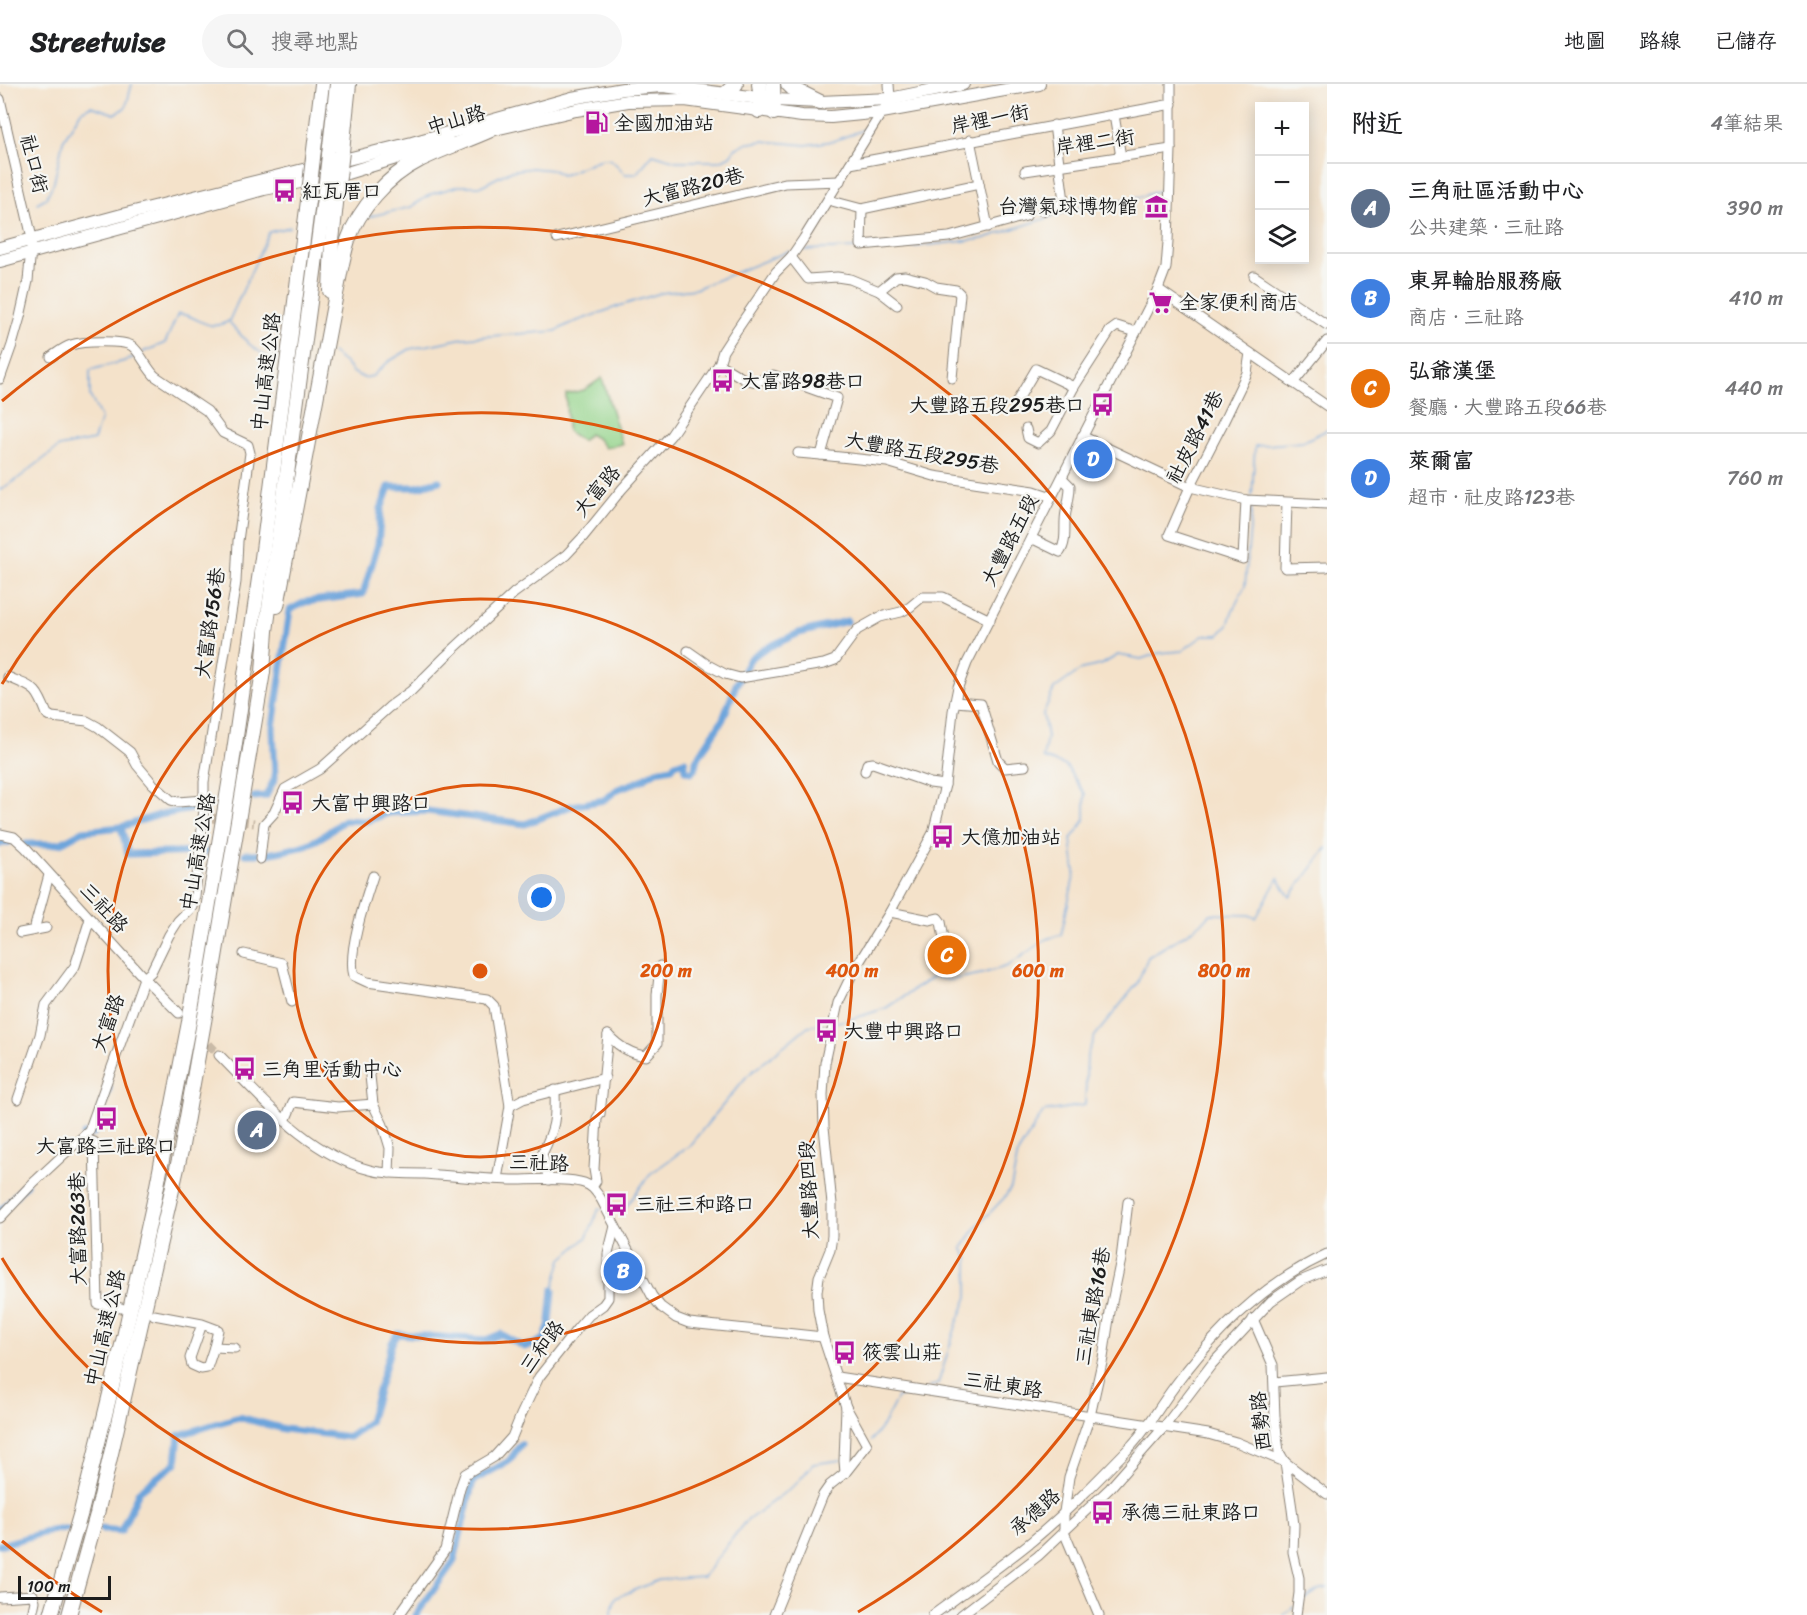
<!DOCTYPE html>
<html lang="zh-TW">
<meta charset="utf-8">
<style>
body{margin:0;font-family:Sriracha,"LXGW WenKai TC",sans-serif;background:#f6f6f6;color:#202124}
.controls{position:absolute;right:18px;top:18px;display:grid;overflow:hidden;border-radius:0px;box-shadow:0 3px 15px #0003}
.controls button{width:54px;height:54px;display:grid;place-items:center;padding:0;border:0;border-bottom:2px solid #e0e0e0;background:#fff;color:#202124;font:30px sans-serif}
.scale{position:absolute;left:18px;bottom:15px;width:93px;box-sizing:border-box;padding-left:6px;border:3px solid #1c1c1c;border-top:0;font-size:16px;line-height:21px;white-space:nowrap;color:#1c1c1c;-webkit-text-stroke:4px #f6f6f2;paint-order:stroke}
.you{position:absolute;left:542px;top:814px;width:21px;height:21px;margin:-15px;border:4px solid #fff;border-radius:50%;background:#1a73e8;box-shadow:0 0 0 9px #1a73e833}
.badge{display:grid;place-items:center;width:39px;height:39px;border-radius:50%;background:#b5179e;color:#fff;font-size:20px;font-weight:700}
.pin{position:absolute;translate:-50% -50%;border:3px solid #fff;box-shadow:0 2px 6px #0006}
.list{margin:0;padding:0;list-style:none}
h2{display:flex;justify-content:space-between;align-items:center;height:78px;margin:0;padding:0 24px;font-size:26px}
h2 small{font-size:20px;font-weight:400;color:#757577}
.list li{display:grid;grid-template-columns:39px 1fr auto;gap:18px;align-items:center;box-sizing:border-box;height:90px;padding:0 24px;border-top:2px solid #e0e0e0}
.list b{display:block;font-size:22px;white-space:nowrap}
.list p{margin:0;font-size:20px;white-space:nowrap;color:#757577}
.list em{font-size:20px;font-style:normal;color:#757577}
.icon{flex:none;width:33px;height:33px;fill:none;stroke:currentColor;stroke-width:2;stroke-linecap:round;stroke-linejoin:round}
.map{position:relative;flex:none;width:1327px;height:1531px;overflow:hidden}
header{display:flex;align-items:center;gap:36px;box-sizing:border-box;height:84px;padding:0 30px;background:#fff;border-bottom:2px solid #e0e0e0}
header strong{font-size:28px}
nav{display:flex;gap:33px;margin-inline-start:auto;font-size:21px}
.search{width:420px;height:54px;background:#f6f6f6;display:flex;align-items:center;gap:15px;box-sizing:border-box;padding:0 21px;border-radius:33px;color:#757577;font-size:22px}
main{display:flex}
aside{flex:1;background:#fff}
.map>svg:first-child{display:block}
</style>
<header>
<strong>Streetwise</strong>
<div class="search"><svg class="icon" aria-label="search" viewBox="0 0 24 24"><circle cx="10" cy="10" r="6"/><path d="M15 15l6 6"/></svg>搜尋地點</div>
<nav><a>地圖</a><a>路線</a><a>已儲存</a></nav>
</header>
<main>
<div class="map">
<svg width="1327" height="1531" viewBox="0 0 1327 1531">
<rect width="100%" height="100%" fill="#f6f6f2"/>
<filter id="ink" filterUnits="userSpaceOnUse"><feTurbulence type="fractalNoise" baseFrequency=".0167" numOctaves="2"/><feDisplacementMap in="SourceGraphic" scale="12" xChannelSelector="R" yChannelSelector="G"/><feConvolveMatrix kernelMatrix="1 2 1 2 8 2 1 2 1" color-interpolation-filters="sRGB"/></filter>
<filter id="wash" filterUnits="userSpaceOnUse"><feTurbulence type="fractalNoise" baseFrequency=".008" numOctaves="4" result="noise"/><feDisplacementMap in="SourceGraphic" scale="24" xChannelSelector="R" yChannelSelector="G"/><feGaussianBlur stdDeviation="1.35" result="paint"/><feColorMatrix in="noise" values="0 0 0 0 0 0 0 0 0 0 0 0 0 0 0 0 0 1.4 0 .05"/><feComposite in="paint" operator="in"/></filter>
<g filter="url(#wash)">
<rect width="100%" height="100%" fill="#f4e2ca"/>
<!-- green -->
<polygon fill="#94d48b" stroke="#587854" stroke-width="1.5" points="602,294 622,360 605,364 598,355 589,350 582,357 567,347 566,310 584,306"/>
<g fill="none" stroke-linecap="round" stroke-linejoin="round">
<!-- stream -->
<g stroke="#6da4db" stroke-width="1.5">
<polyline points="37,119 46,114 54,98 63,57 81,27 91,22 115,30 126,23 132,0"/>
<path d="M 367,133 L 411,123 L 431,110 L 459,102 L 481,102 L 510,87 L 532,84 L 553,86 L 562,91 C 575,88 601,70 611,76 C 616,80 621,85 625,90 L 636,90 L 653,70 L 676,77 L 720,77 L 730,72 L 735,65 L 744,60 L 763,57 L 806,61 L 833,57 L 866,45"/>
<polyline points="878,164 913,163 982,155 1088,121 1137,114 1161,106"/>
<polyline points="800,166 858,164"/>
<polyline points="230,239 249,260 267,273 278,273"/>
<path d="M 143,268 L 165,259 L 178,230 C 199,230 205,250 229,237 L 269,148 L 290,143"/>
<polyline points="332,269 345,279 352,288 364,294 373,292 388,278 410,265 463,254 556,247 569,240 622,221 661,209 695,205 789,167"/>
<polyline points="0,406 16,396 59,363 94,356 101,334 90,312 90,286 125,277 136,272"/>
<polyline points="1252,412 1255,362 1302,358 1327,346"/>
<polyline points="837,938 852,935 886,924 933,893 948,896 961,894 981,890 1008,882 1046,855 1061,851 1075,788 1071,755 1085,736 1085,710 1066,682 1043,674 1047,653 1043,630 1054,605 1082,585 1101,581 1118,571 1141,575 1159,569 1182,567 1204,551 1219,551 1228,541 1232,528 1245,502 1252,420"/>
<polyline points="611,1126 623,1127 650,1090 689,1062 747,992 808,942 830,939"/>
<polyline points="553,1206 562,1175 587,1153 599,1125 603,1125"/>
<polyline points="929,1303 938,1300 956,1242 968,1213 968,1174 962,1164 978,1141 1005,1113 1011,1104 1018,1069 1043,1028 1085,1021 1087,971 1095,952 1137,900 1148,873 1186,850 1204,837 1210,830 1249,831 1256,834 1278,794 1290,813 1327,764"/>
<polyline points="871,1357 883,1341 897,1314 913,1309"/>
<polyline points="1301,1517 1318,1506 1327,1504"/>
<polyline points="611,1531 615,1514 659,1496 703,1493 744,1439 796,1400 813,1380 841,1376"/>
<polyline points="1284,1531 1293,1523"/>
</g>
<!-- canal -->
<g stroke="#6da4db" stroke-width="7">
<polyline points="254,713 266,712 275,694 273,643 290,526 305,518 363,510 378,460 381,425 389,403 417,403 439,397"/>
<polyline points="121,743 128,770 206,768"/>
<polyline points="0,760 9,758"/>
<polyline points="26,760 52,760 61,759 83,747 121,743 159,731 197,724"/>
<polyline points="245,770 257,770"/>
<path d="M 267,770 C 304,763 315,761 344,736 L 367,737 L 389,729 L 427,727 L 525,740 L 571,722 L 604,716 L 618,705 L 640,697 L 656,687 L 672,684 L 675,680 L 685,677 L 685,686 L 691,688 L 695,685 L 696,677 L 723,635 L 736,601 L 750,575 L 762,566 L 799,549 L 847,537"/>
<polyline points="84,1051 93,1050 109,1004"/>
<polyline points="1,1127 26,1100"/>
<polyline points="102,1445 121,1447 139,1407 176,1379 179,1351 239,1333 284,1345 349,1353 369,1338 392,1259 397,1250 486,1256 501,1250 524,1263 535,1260 545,1255 550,1238 553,1206"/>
<polyline points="0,1461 57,1445 66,1445"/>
<polyline points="416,1531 454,1477 473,1397 509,1377 521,1360"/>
</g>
</g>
</g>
<g filter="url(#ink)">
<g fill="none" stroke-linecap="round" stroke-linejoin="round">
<!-- minor-tunnel -->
<g stroke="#c9baa7" stroke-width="9" stroke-dasharray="9 4.5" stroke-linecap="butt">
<polyline points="212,734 254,739"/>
<polyline points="199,950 219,971"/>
</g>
<defs>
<g id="minor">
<polyline points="0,15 32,154 28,197 20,233 12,261 0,295"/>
<polyline points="1114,31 1121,73"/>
<polyline points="970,56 988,143"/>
<polyline points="850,80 1172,20"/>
<polyline points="1025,87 1171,65"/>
<polyline points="828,116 862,125 979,100"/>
<polyline points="862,125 861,161 949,153 1026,132"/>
<polyline points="1042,127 1059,121 1064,117 1054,41"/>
<polyline points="557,154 785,99 840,97"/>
<polyline points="791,173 808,195 837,193 850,195 879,207 896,193 905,192 925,197 936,203 956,206 960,210 952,294"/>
<polyline points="1254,192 1327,241"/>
<polyline points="1158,205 1327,322"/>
<polyline points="879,207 897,221"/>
<polyline points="719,280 744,295 756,298 773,291 837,314 821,371 887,378 934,392 1034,407 1052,413"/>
<polyline points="1293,299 1327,257"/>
<polyline points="1017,317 1036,285 1074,303"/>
<polyline points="1026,345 1028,354 1038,359 1051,347 1074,303 1110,247 1117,242 1136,248"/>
<polyline points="1082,352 1190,403 1246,416 1327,420"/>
<polyline points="798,369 821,371"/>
<polyline points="1246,416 1243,475 1169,451 1190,403 1221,343 1247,289 1250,269"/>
<polyline points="1287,419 1285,484 1327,483"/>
<path d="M 1031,454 L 1060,468 C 1068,456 1063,441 1066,428 C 1068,419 1070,412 1070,402 L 1062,394"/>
<polyline points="688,567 708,581 725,590 740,594 824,580 835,576 857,546 880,533 901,528 910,523 922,513 943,513 990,536"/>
<path d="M 8,593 C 35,605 36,602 47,630 L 52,633 L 87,637 L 98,643 L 130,668 L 137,681 L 153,700 L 171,716 L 178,718 L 203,716"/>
<polyline points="955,618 981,620 998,677 1005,684 1025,682"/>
<polyline points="865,687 867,680 873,679 930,699 945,701"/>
<polyline points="0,750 14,753 26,764 144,894 179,929"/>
<polyline points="260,775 264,740 274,729 285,705 320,685 389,623 411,607 446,572 514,509 566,471 583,453 622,405 671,351 719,280 723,267 736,247 776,188 791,173 804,154 890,15 889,0"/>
<path d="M 373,792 C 365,816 347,869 354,892 L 367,898 L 487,915 L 494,922 L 510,1022 L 497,1095"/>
<polyline points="890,828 930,836 938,834 941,838 946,865"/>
<polyline points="34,846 49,791"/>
<polyline points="20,849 46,844"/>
<polyline points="244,870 282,879 292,918"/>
<path d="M 608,951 C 619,963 630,970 646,972 L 657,960 L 657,911 L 660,882"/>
<path d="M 219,971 C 263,1015 307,1070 370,1086 C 387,1091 407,1089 425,1090 C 454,1092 482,1095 511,1096 C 531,1096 567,1093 584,1099 C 593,1102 596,1108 601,1115 L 652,1212 L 661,1223 L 676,1234 L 689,1239 L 823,1253"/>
<polyline points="18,1015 40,951 46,921 75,882 90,835"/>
<polyline points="373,1020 383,1041 390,1064 389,1089"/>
<polyline points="510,1022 523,1015 605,994"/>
<polyline points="285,1037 293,1018 338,1023 373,1020 370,992"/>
<polyline points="83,1054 94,1058 98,1220 121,1224"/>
<path d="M 549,1096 L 542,1070 C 555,1044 556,1035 555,1006"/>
<polyline points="592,1103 596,1097 594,1085 597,1034 600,1030 608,951"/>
<path d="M 0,1134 L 32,1100 L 89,1047 L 144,894 L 151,888 L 169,851 L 178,837 L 192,823 L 195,812 L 204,725 L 204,698 L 236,498 L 238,457 L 250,369 L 248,361 L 223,349 L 207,327 L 155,292 C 146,283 141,269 132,262 C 123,256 82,257 71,261 C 64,263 57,269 51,273"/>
<polyline points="154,1231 202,1240 218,1246 214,1263 207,1284 201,1285 192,1281 190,1274 202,1240"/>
<polyline points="1253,1235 1273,1281 1275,1333 1279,1368 1285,1378 1292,1425 1294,1441 1293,1468 1299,1494 1299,1509 1296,1531"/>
<polyline points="214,1263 235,1264"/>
<polyline points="837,1293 1208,1350 1236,1358 1285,1378 1327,1410"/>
<polyline points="1275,1298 1327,1293"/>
<polyline points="845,1389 844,1377 846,1323"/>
<polyline points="0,1513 33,1511 35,1517 32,1531"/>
<polyline points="399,1531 445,1466 460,1404 465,1390 494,1373 512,1353 521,1331 539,1293 577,1245 589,1231 603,1221 608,1214 608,1170 615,1142"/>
<polyline points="774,1531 823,1411 830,1401 845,1389 867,1361 846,1323 823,1253 818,1226 817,1208 819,1193 830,1166 832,1152 832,1120 824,1043 823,1011 825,979 838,919 853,888 890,828 933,749 945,701 953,627 958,603 967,579 1158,205 1166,184 1168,158 1171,65 1171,0"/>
<path d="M 933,1531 C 966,1507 1000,1483 1032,1457 C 1067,1428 1099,1395 1131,1362 C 1148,1344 1159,1323 1174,1303 C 1215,1247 1264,1199 1327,1170"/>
<polyline points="961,1531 1038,1472 1110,1404 1164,1343 1212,1280 1271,1217 1300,1197 1327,1186"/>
<polyline points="1099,1531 1064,1448 1064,1428 1069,1393 1090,1332 1103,1274 1110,1228 1121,1175 1128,1118"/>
</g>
<g id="major">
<polyline points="482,48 576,26 628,17 685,16 802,32 831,33 882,28 1039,0"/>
<polyline points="0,164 122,131 412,59 572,14 623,5 663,2 775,16 820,18 890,15 963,0"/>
<polyline points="0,177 264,105 347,89 448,58"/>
</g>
<g id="highway">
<polyline points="773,0 774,29"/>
<polyline points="788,0 792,4 820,18"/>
<polyline points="726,9 736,0"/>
<polyline points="759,27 761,14 759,0"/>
<polyline points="342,68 349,0"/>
<polyline points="329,71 337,0"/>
<polyline points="313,74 322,0"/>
<polyline points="330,207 332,157 338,101"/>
<path d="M 277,522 L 335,215 C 339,196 342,175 348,156 C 359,125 388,92 418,77 C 441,65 467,57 491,46"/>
<polyline points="51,1531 81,1428 124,1253 154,1117 189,938 230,694 262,474 309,109"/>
<polyline points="69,1531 97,1430 181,1067 207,921 263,588 266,547 325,106"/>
</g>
</defs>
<!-- minor casing -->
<use href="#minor" stroke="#887f73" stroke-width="11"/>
<!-- major casing -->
<use href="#major" stroke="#887f73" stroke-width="14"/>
<!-- highway casing -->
<use href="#highway" stroke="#887f73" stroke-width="16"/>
<!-- minor -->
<use href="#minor" stroke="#fff" stroke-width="9"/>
<!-- major -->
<use href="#major" stroke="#fff" stroke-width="12"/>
<!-- highway -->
<use href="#highway" stroke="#fff" stroke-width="14"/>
<defs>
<g id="highway-bridge">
<polyline points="338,101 342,68"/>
<polyline points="325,106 329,71"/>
<polyline points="309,109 313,74"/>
</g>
</defs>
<!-- highway-bridge casing -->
<use href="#highway-bridge" stroke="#887f73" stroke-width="16" stroke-linecap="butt"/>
<!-- highway-bridge -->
<use href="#highway-bridge" stroke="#fff" stroke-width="14"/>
</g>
</g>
<!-- distance rings -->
<g fill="none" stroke="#de560d" stroke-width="3">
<circle cx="480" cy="887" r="186"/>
<circle cx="480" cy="887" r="372"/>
<path d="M2 600A558 558 0 1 1 2 1174"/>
<path d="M102 1528A744 744 0 0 1 2 1457M2 317A744 744 0 1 1 858 1528"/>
</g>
<!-- icons -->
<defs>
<symbol id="fuel-bare" viewBox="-9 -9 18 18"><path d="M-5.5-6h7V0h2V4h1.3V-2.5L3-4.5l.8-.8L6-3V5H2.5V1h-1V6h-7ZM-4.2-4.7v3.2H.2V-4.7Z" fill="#b5179e" stroke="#f6f6f2" stroke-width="2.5" paint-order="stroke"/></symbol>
<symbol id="bus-bare" viewBox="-9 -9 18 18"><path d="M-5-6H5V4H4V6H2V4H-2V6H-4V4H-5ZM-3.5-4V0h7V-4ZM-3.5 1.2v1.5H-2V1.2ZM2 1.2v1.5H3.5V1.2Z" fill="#b5179e" stroke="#f6f6f2" stroke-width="2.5" paint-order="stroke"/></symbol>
<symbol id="museum-bare" viewBox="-9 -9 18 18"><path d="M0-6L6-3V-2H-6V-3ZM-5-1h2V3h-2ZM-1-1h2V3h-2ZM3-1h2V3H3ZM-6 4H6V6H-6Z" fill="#b5179e" stroke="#f6f6f2" stroke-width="2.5" paint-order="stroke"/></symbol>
<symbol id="supermarket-bare" viewBox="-9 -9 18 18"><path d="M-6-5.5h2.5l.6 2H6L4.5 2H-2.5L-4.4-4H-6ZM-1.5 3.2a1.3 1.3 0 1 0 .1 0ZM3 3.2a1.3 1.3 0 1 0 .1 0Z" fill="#b5179e" stroke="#f6f6f2" stroke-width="2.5" paint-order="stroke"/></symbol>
</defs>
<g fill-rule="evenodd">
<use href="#fuel-bare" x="580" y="22" width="33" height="33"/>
<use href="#bus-bare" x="268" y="90" width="33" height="33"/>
<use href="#museum-bare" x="1140" y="106" width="33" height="33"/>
<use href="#supermarket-bare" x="1144" y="202" width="33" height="33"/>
<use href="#bus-bare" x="706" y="280" width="33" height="33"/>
<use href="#bus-bare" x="1086" y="304" width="33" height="33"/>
<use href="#bus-bare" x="276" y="702" width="33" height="33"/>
<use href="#bus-bare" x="926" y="736" width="33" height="33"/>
<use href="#bus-bare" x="810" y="930" width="33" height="33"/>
<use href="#bus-bare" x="228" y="968" width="33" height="33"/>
<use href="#bus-bare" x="90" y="1018" width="33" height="33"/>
<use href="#bus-bare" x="600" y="1104" width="33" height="33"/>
<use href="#bus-bare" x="828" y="1252" width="33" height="33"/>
<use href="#bus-bare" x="1086" y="1412" width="33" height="33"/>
</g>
<g text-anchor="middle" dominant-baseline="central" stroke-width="4.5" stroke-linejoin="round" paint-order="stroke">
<!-- street labels -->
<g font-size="20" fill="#1c1c1c" stroke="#f6f6f2">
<text transform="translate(990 35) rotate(-11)">岸裡一街</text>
<text transform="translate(456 36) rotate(-16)">中山路</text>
<text transform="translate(1095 58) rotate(-8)">岸裡二街</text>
<text transform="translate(34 80) rotate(76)">社口街</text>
<text transform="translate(693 103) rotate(-14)">大富路20巷</text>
<text transform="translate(266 288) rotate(-83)">中山高速公路</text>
<text transform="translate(1195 353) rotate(-63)">社皮路41巷</text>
<text transform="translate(922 369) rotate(10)">大豐路五段295巷</text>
<text transform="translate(597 407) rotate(-50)">大富路</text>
<text transform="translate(1010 456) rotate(-63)">大豐路五段</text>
<text transform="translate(210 539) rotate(-82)">大富路156巷</text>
<text transform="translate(198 768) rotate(-80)">中山高速公路</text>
<text transform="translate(104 824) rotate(47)">三社路</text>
<text transform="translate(108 939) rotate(-70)">大富路</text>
<text transform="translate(539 1079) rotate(2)">三社路</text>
<text transform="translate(809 1106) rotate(-93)">大豐路四段</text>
<text transform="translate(78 1145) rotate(-91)">大富路263巷</text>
<text transform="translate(1093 1222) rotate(-80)">三社東路16巷</text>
<text transform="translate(105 1244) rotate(-77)">中山高速公路</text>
<text transform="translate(542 1263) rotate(-54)">三和路</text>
<text transform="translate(1003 1301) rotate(9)">三社東路</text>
<text transform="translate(1261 1337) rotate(-96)">西勢路</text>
<text transform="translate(1035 1428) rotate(-42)">承德路</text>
</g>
<!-- poi labels -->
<g font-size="20" fill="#1c1c1c" stroke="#f6f6f2" text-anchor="start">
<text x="614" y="39">全國加油站</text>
<text x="302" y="107">紅瓦厝口</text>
<text x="1138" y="122" text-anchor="end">台灣氣球博物館</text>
<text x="1179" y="218">全家便利商店</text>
<text x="741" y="297">大富路98巷口</text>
<text x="1085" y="321" text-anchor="end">大豐路五段295巷口</text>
<text x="311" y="719">大富中興路口</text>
<text x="961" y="753">大億加油站</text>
<text x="844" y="947">大豐中興路口</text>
<text x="262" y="985">三角里活動中心</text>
<text x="106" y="1062" text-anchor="middle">大富路三社路口</text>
<text x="635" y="1120">三社三和路口</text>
<text x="862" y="1268">筱雲山莊</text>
<text x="1121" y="1428">承德三社東路口</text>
</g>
</g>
<circle cx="480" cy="887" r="9" fill="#de560d" stroke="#f6f6f2" stroke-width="3"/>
<g font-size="18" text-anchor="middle" font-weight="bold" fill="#de560d" stroke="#f6f6f2" stroke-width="4.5" stroke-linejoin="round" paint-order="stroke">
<text x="666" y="893">200 m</text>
<text x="852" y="893">400 m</text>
<text x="1038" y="893">600 m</text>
<text x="1224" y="893">800 m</text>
</g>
</svg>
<div class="controls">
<button>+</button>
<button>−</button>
<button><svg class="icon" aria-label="layers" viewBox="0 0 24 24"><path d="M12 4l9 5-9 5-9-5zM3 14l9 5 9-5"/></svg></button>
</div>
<div class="scale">100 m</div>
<div class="you"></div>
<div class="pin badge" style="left:257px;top:1046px;background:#5c6f8a">A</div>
<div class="pin badge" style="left:623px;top:1187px;background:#3f7fe0">B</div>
<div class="pin badge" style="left:947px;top:871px;background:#e8710a">C</div>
<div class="pin badge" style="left:1093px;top:375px;background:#3f7fe0">D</div>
</div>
<aside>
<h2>附近<small>4筆結果</small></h2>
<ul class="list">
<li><span class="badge" style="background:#5c6f8a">A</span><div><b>三角社區活動中心</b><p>公共建築 · 三社路</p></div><em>390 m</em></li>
<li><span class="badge" style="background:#3f7fe0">B</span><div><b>東昇輪胎服務廠</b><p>商店 · 三社路</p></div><em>410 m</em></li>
<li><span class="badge" style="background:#e8710a">C</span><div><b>弘爺漢堡</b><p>餐廳 · 大豐路五段66巷</p></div><em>440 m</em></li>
<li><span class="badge" style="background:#3f7fe0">D</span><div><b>萊爾富</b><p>超市 · 社皮路123巷</p></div><em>760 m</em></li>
</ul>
</aside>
</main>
